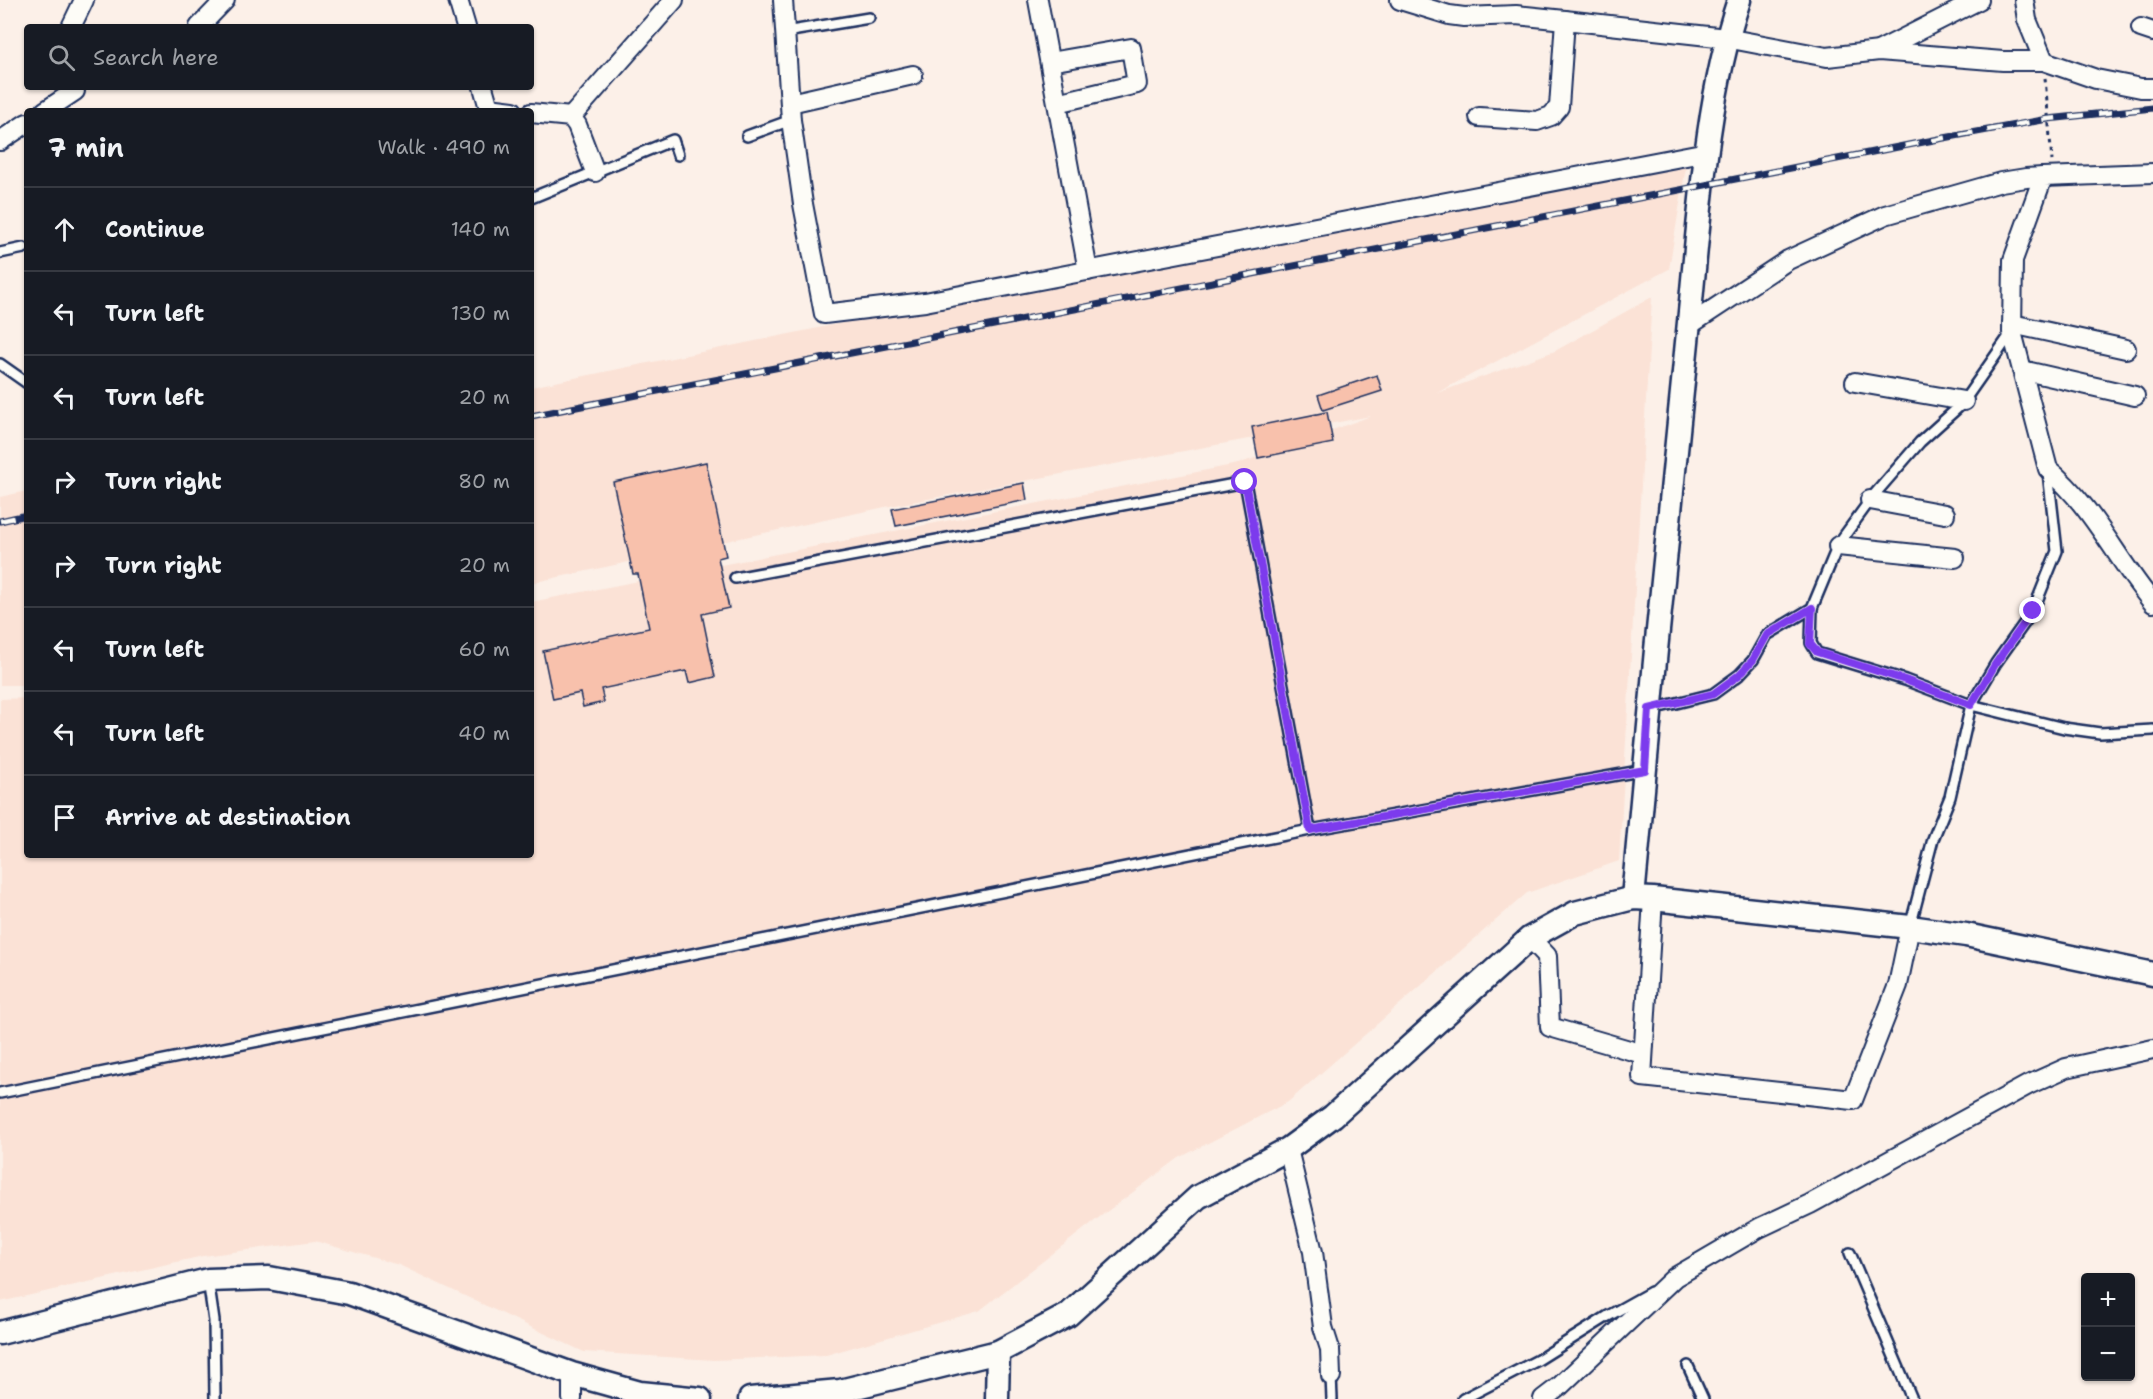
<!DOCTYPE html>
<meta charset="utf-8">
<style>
body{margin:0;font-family:"Shantell Sans",sans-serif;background:#242831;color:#f1f3f6}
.controls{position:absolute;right:18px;bottom:18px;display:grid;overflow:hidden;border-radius:6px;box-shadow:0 2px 4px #0004}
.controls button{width:54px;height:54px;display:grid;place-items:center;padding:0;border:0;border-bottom:2px solid #363941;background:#171b24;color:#f1f3f6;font:30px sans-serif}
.stop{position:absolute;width:18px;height:18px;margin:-14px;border:4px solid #7c3aed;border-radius:50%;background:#fff}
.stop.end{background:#7c3aed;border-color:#fff;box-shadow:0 2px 6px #0008}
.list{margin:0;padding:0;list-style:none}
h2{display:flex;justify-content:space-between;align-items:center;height:78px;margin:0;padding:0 24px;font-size:26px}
h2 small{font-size:20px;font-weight:400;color:#9ea1a6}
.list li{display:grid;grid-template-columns:39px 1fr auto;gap:18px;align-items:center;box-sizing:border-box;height:84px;padding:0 24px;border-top:2px solid #363941}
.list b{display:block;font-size:22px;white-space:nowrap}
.list em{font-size:20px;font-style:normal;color:#9ea1a6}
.icon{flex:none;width:33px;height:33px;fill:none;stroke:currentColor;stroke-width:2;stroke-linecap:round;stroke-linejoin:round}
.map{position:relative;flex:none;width:2153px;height:1399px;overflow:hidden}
.search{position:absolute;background:#171b24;box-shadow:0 2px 4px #0004;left:24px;top:24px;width:510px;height:66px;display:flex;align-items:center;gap:15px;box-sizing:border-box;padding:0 21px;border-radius:6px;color:#9ea1a6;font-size:22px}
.panel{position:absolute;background:#171b24;box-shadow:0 2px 4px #0004;left:24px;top:108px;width:510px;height:750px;border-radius:6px}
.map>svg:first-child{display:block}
</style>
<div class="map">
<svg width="2153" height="1399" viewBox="0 0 2153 1399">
<rect width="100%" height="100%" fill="#fcf0e8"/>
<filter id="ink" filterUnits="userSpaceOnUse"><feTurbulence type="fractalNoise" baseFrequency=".0167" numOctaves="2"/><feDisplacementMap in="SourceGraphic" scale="12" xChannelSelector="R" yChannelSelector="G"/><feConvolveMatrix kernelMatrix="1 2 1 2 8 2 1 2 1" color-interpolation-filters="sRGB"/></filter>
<g filter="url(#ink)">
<!-- built -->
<g fill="#fbe2d6">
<polygon points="1689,149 1669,269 1437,393 1555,351 1652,297 1619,861 1527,893 1288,1102 1179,1158 1097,1219 979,1311 826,1355 714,1360 584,1352 399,1265 315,1241 203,1256 0,1302 0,699 27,698 27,855 531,855 531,602 1238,464 1371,416 885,507 531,583 531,387"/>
<polygon points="27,491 27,685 0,685 0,497"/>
</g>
<!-- building -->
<g fill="#f8c1ac" stroke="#1b2f5e" stroke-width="1.5">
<polygon points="1377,375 1382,391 1323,410 1318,395"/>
<polygon points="1327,412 1333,443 1258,458 1252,427"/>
<polygon points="706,462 726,556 718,558 729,608 702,614 715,677 689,683 686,671 601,689 604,702 583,707 580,693 553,699 543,651 649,628 638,574 633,574 613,482"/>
<polygon points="1024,483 1027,500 896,526 892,509"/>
</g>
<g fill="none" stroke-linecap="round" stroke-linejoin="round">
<defs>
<g id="service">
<polyline points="785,32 869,18"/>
<polyline points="747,136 791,120"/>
<polyline points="531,198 673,140 678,155"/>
<polyline points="0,253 24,248"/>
<polyline points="0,364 27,383"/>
<polyline points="735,578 1245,482 1310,830"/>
<polyline points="1812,608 1811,643 1817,653 1905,680 1971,705 2064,728 2100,733 2153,730"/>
<polyline points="1652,709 1713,694 1739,675 1753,660 1767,635 1812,608 1839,543 1874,495 1920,442 1961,405 2012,332"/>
<polyline points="1910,927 1933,839 1950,797 1971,705 1996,663 2033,611 2057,551 2048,472"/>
<polyline points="0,1093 1310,830 1645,770"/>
<polyline points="1850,1253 1912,1399"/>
<polyline points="208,1280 214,1321 215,1399"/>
<polyline points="1688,1366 1703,1399"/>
<polyline points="1331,1376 1332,1399"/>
<polyline points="1463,1399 1538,1360 1608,1316 1651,1292"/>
</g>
<g id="minor">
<polyline points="458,0 466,27"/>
<polyline points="783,0 791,120 803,204 824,314 925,302 1707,152"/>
<polyline points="1038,0 1088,271"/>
<polyline points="1400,0 1449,15 1464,17 1516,15 1565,20 1726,38 1827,57 1879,51 2003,61 2044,61 2096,79 2141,88 2153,88"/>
<polyline points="2024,0 2027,20 2044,61"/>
<polyline points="71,27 84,0"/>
<polyline points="199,27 225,0"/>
<polyline points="2141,28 2153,32"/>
<polyline points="1880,50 1979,0"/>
<polyline points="1050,62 1131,48 1137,84 1057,103"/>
<polyline points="483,87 489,108 513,111"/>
<polyline points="790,103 913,75"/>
<polyline points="45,111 75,91 71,87"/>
<polyline points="531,113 571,117 577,125 595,172"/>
<polyline points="571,117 674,0"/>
<polyline points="1479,117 1537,121 1551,116 1559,107 1565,20"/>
<polyline points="0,141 27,123"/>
<path d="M 2153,173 L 2043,177 L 2013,260 L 2012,332 L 2048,469 C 2092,505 2117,560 2153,603"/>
<polyline points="2012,324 2126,349"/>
<polyline points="1688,326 1788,260 1885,215 2001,182 2026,178 2043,177"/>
<polyline points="2022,370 2135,396"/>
<polyline points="1855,382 1964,401"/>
<polyline points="1870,500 1945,514"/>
<polyline points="1838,546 1955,558"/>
<polyline points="1653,899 1642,1077 1853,1100 1898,985 1910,927"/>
<polyline points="1530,938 1547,956 1550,1027 1643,1054"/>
<polyline points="1288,1149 1313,1252 1323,1327 1330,1349 1331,1376"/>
<polyline points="572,1399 572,1374"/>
<polyline points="1543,1399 1560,1386 1675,1277 1759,1228 1810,1204 2028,1085 2066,1068 2153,1049"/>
</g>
<g id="tertiary">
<path d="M 1633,898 C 1650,709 1668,521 1688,332 C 1699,225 1705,102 1739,0"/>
<polyline points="0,1333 208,1280 269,1278 349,1293 572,1374 640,1393 700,1399"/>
<polyline points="750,1399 840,1391 998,1352 1068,1315 1198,1197 1288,1149 1333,1116 1530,938 1575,913 1633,898 1653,899 1910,927 1966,935 2153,974"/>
<polyline points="997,1399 998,1352"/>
</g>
</defs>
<!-- service casing -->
<use href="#service" stroke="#1b2f5e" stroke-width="14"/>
<!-- minor casing -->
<use href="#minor" stroke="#1b2f5e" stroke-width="22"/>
<!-- tertiary casing -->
<use href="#tertiary" stroke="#1b2f5e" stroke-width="27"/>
<!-- path -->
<polyline stroke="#1b2f5e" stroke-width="3" stroke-dasharray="4.5 4.5" stroke-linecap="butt" points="2045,78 2052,161"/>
<!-- service -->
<use href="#service" stroke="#fdfcf7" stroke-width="9"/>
<!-- minor -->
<use href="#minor" stroke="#fdfcf7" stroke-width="18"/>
<!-- tertiary -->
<use href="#tertiary" stroke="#fdfcf7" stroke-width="22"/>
<defs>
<g id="rail">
<polyline points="531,416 1944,138 2048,119 2153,108"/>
<polyline points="0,521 27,515"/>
</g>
</defs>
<!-- rail casing -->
<use href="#rail" stroke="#1b2f5e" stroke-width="7"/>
<!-- rail -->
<use href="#rail" stroke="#fdfcf7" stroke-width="4.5" stroke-dasharray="14" stroke-linecap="butt"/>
</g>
</g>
<g fill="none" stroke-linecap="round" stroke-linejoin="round" filter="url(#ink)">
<!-- route -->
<polyline stroke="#7c3aed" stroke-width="8" points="1245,482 1310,830 1645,770 1649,709 1713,694 1739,675 1753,660 1767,635 1812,608 1810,644 1817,652 1905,680 1971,705 1996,663 2033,611"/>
</g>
</svg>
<div class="controls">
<button>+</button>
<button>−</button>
</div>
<div class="stop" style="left:1245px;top:482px"></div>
<div class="stop end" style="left:2033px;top:611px"></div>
<div class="search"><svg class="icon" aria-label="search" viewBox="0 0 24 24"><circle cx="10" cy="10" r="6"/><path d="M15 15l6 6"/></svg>Search here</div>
<section class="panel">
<h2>7 min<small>Walk · 490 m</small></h2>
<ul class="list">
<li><svg class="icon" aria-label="ahead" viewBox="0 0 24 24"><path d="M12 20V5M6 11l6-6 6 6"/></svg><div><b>Continue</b></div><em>140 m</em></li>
<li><svg class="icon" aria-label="left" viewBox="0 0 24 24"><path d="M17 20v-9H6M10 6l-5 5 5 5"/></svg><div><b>Turn left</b></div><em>130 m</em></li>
<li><svg class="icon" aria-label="left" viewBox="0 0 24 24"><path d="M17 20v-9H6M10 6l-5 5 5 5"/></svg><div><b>Turn left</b></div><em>20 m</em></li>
<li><svg class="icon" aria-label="right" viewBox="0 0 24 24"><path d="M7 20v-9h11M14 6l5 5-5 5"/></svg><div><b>Turn right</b></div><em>80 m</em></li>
<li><svg class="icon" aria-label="right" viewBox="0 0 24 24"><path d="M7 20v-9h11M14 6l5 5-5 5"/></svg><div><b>Turn right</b></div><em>20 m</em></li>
<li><svg class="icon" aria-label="left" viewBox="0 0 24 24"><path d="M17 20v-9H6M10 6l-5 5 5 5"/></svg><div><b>Turn left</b></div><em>60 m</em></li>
<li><svg class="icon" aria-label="left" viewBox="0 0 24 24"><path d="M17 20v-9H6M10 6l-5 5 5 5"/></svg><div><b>Turn left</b></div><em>40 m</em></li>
<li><svg class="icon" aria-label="arrive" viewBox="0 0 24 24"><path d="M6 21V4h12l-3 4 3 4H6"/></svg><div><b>Arrive at destination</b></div></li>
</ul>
</section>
</div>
